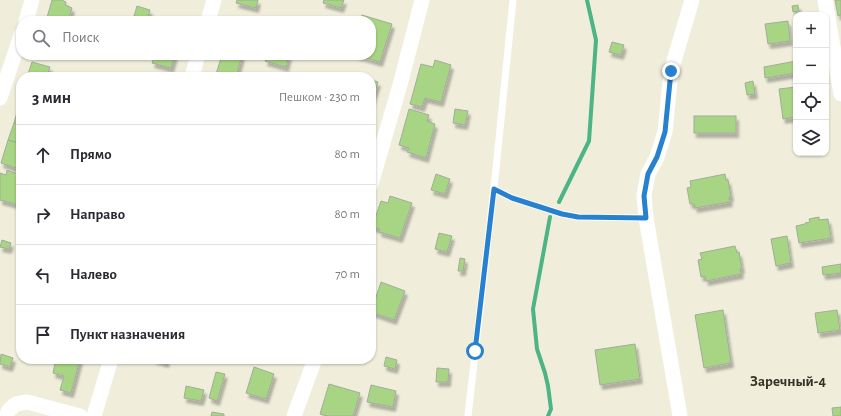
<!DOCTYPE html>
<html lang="ru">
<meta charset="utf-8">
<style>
body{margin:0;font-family:"Alegreya Sans",sans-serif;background:#f2f2f3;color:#2b2b33}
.controls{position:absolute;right:12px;top:12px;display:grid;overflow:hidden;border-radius:8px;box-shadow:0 1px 3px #0004}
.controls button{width:36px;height:36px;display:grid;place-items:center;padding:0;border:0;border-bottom:1px solid #e1e1e2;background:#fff;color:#2b2b33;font:20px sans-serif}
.stop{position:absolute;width:12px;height:12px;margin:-9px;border:3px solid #2781ce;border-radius:50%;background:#fff}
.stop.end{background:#2781ce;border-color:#fff;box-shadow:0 1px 4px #0008}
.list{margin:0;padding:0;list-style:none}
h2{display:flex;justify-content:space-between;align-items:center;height:52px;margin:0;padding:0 16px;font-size:17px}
h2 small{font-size:13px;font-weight:400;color:#7c7c81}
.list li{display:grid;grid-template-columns:26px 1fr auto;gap:12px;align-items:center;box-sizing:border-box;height:60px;padding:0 16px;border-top:1px solid #e1e1e2}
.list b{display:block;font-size:15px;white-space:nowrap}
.list em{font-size:13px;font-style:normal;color:#7c7c81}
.icon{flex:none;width:22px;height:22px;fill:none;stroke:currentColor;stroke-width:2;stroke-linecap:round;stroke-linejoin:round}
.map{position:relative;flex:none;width:841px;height:416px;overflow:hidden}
.search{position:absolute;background:#fff;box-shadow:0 1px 3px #0004;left:16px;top:16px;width:360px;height:44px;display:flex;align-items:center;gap:10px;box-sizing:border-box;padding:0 14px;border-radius:16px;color:#7c7c81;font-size:15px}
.panel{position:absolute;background:#fff;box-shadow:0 1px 3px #0004;left:16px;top:72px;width:360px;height:292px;border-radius:16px}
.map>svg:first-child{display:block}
</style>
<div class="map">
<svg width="841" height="416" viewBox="0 0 841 416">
<defs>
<filter id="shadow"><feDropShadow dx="2.5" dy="4.5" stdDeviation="1" flood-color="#0004"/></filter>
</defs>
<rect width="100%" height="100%" fill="#f0eedb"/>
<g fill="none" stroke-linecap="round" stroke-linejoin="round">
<!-- stream -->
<g stroke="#4cb485" stroke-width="4">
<polyline points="559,202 589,141 596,40 587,0"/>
<polyline points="548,416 551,409 548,386 545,373 537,349 533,309 550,217"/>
</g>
</g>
<!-- building -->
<g fill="#a8d583" stroke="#a2ac9b" filter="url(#shadow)">
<polygon points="52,0 62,0 66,2 65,5 72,8 68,21 46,21"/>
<polygon points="237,0 258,0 256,8 236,3"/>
<polygon points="324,0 344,0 341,8 323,3"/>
<polygon points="835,0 841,0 841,15 838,16"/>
<polygon points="798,5 799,11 793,12 792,6"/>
<polygon points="137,6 150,10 147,19 134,16"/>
<polygon points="362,15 392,24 380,62 356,55 371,55 371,21 360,21"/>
<polygon points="788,21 790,41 768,44 765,24"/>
<polygon points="612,42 624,45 621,55 609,52"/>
<polygon points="155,55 175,55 171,68 152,63"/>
<polygon points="222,55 242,55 236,77 227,77 216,74"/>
<polygon points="267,55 289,55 286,67 265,61"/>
<polygon points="435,60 451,65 441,102 425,98 422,107 410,104 421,64 433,67"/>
<polygon points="796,61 796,73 765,78 764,67"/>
<polygon points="32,62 50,67 48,73 53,75 53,77 27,77"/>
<polygon points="349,73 362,77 348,77"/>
<polygon points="371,80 378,82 371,104"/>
<polygon points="753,81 755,94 747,95 745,83"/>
<polygon points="796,87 796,117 783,119 779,89"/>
<polygon points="21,98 21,125 14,123"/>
<polygon points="409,109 429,115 427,121 435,124 426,158 407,152 409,148 399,145"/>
<polygon points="455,109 468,111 465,125 453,123"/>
<rect x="694" y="116" width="42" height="17"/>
<polygon points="14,123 21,125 21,149 19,148 21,144 8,140"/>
<polygon points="8,140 21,144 19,148 21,149 21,161 19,169 1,163"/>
<polygon points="7,170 21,175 17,188 21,189 21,199 19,205 0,200 0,173 6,175"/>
<polygon points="436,174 450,179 445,194 431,190"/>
<polygon points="725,174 726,180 728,180 731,197 729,197 730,202 695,208 694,204 690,204 687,188 691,187 690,181"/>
<polygon points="390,196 412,203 400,238 379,232 380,229 372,227 381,201 388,203"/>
<polygon points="819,217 819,220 828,219 831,238 799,243 796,226 805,224 805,223 810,222 809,219"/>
<polygon points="439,233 452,236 447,252 435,249"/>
<polygon points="787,236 791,263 776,266 771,239"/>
<polygon points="2,240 11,243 9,249 0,247"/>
<polygon points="735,246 737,253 739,252 742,269 740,269 741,274 706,281 705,276 701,277 698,260 702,259 700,253"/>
<polygon points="460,258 465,259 463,271 458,271"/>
<polygon points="841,264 841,273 823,275 822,267"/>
<polygon points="381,282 405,291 394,320 371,312"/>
<polygon points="723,310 731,363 704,368 695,315"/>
<polygon points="837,310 840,330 818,333 815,313"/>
<polygon points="635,344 640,379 600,385 595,350"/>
<polygon points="1,354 13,358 10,367 0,364"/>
<polygon points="386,357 397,360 395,369 384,366"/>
<polygon points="56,359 80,359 71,393 60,390 64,376 53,373"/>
<polygon points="153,359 167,359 166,363"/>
<polygon points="254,367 274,374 266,399 246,393"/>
<polygon points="437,368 449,369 448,382 436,382"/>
<polygon points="216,372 225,374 217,401 209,398"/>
<polygon points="329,384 360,393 353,416 327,416 320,414"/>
<polygon points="371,385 396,391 393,407 367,402"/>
<polygon points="186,386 204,390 201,401 184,398"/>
<polygon points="841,407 841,416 833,416 832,408"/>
<polygon points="212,412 224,414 224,416 211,416"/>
</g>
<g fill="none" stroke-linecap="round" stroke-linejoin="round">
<!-- lane -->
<g stroke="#fff" stroke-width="7">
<polyline points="494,189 512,198 562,214 578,217 646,218"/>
<polyline points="468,416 496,169 513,0"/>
</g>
<!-- street -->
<g stroke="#fff" stroke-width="15">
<polyline points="825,0 841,94"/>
<polyline points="26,21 32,0"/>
<polyline points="208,21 214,0"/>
<polyline points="192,77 198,55"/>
<polyline points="0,98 21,35"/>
<polyline points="371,184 400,85 422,0"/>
<polyline points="6,416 9,410 16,404 27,402 80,416"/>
<polyline points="94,416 111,359"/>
<polyline points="294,416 315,359"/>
<polyline points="680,416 646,218 644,195 648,174 657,157 665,132 671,71 692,0"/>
</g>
</g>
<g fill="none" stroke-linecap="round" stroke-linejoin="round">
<!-- route -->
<polyline stroke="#2781ce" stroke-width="5" points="475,351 494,189 512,198 562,214 578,217 646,218 644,196 648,174 657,157 665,132 671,71"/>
</g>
<g text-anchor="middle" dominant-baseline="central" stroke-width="3" stroke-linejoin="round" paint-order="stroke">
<!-- neighbourhood labels -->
<g font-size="15" font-weight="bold" fill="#343223" stroke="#f0eedb">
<text x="788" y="381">Заречный-4</text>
</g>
</g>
</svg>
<div class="controls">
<button>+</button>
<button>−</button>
<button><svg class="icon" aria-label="locate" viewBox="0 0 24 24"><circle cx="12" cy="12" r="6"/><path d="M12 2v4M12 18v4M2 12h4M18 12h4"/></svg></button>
<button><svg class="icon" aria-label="layers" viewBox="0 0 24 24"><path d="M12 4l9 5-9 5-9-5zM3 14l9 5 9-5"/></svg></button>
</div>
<div class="stop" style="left:475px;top:351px"></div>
<div class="stop end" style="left:671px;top:71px"></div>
<div class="search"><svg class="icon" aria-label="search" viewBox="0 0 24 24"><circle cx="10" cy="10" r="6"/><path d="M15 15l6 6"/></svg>Поиск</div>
<section class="panel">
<h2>3 мин<small>Пешком · 230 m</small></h2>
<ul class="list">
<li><svg class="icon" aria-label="ahead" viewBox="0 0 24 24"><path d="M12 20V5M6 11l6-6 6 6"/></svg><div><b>Прямо</b></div><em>80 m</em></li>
<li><svg class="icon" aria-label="right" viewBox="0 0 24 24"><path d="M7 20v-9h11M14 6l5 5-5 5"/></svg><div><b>Направо</b></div><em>80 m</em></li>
<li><svg class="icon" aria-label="left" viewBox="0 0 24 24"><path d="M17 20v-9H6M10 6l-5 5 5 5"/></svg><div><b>Налево</b></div><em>70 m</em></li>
<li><svg class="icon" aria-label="arrive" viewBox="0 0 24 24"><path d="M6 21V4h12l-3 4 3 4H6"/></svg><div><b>Пункт назначения</b></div></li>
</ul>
</section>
</div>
